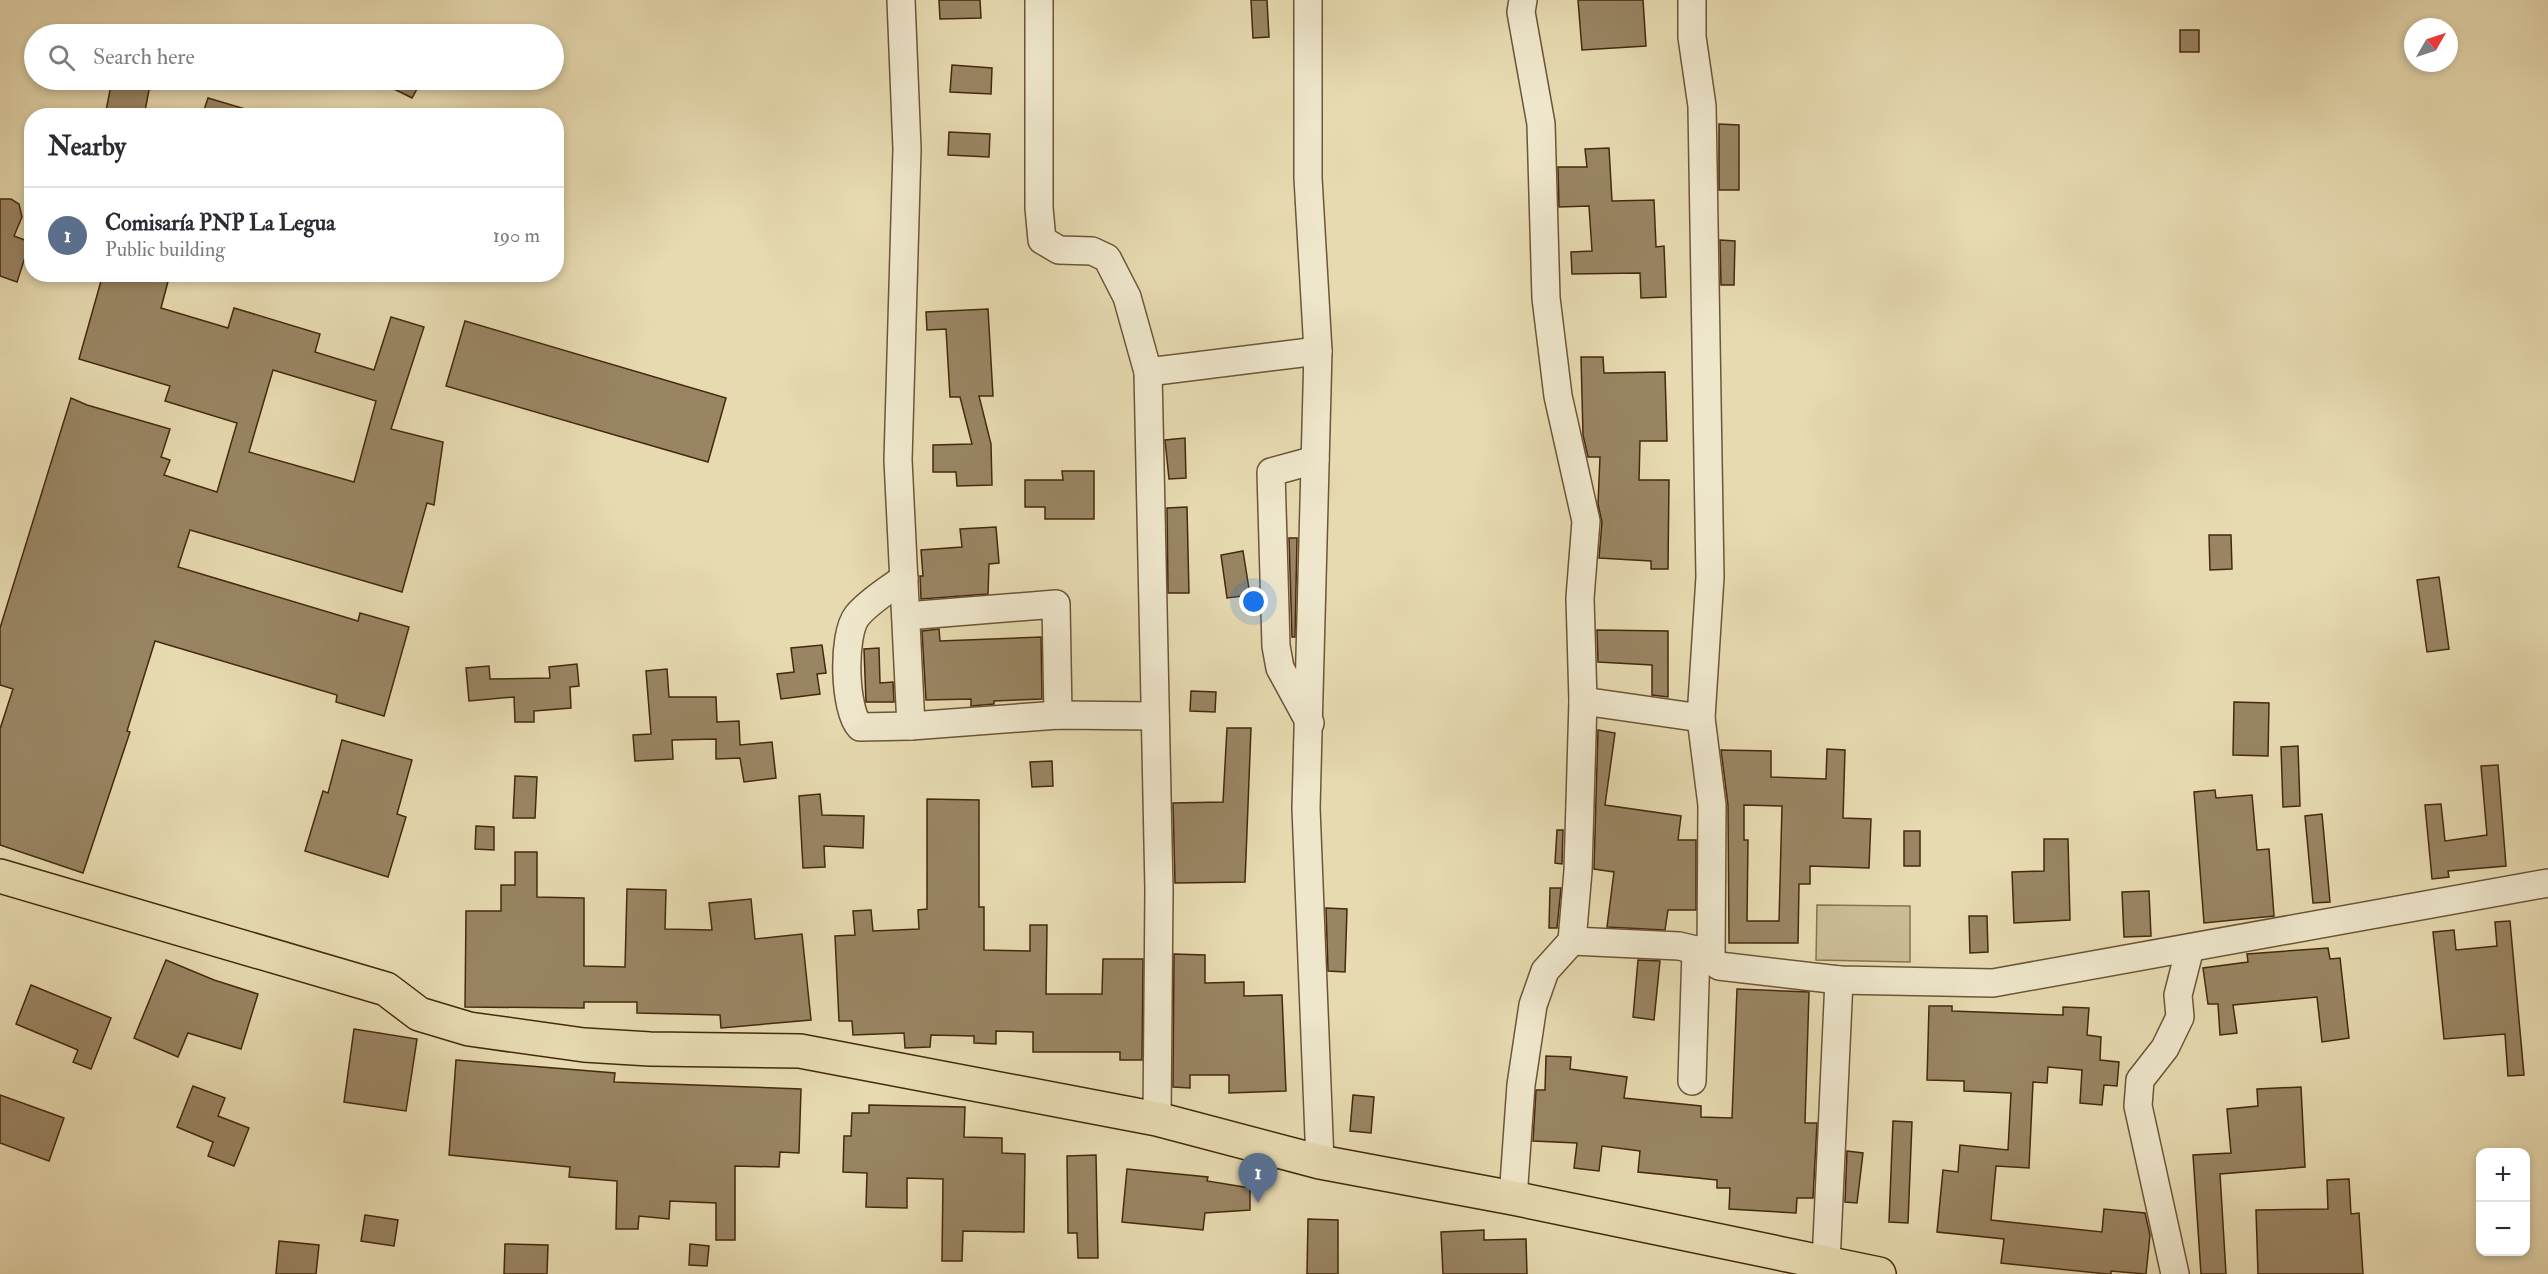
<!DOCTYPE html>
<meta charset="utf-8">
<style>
body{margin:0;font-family:"IM FELL Double Pica",serif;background:#f7f7f7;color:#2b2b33}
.controls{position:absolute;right:18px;bottom:18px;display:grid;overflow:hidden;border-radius:12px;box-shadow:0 3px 9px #0003}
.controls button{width:54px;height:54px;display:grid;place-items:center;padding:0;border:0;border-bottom:2px solid #e1e1e2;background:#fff;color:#2b2b33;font:30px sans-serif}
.compass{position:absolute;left:2404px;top:18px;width:54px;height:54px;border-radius:50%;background:#fff;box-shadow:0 3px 9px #0003;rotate:51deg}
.you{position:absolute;left:1254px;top:602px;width:21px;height:21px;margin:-15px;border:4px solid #fff;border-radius:50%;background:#1a73e8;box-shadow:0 0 0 9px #1a73e833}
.badge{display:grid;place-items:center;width:39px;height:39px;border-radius:50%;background:#8f2418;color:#fff;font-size:20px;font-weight:700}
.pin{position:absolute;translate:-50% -50px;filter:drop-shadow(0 2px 3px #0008)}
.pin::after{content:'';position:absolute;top:32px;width:21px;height:18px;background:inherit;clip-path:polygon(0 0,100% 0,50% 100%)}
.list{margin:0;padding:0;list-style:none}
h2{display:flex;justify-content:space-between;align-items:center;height:78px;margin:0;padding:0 24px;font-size:26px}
h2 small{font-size:20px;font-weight:400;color:#7c7c81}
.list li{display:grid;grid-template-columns:39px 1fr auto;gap:18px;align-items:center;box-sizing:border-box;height:96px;padding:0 24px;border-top:2px solid #e1e1e2}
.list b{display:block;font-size:22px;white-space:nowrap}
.list p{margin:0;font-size:20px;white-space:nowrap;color:#7c7c81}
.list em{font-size:20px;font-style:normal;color:#7c7c81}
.icon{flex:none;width:33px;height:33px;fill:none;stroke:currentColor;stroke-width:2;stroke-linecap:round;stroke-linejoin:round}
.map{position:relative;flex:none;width:2548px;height:1274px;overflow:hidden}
.search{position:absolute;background:#fff;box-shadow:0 3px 9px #0003;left:24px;top:24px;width:540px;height:66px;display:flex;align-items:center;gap:15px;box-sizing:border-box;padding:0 21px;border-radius:33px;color:#7c7c81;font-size:22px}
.panel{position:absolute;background:#fff;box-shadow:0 3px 9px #0003;left:24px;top:108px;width:540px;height:174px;border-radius:24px}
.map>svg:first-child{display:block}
</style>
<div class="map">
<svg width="2548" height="1274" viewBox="0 0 2548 1274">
<rect width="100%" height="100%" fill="#e7dab0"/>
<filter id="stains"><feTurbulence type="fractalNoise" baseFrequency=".00333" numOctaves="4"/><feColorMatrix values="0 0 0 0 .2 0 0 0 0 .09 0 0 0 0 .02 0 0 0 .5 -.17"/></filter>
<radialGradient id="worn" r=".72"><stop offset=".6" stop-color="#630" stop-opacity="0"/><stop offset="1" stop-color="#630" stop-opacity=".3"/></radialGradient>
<!-- green -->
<polygon fill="#cbbc95" stroke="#887252" stroke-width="1.5" points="1817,905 1910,906 1910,962 1816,960"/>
<!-- building -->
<g fill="#998563" stroke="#45290f" stroke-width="1.5" fill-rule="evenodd">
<polygon points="939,0 980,0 981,18 940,19"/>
<polygon points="1251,0 1267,0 1269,37 1253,38"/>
<polygon points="1578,0 1643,0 1646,46 1582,50"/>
<rect x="2180" y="30" width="19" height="22"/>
<polygon points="952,65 992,68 991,94 950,92"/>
<polygon points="112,80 151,80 144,116 105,116"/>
<polygon points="376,80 422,80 412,98"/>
<polygon points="208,98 252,111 251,116 202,116"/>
<polygon points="1719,124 1739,125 1739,190 1719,190"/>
<polygon points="949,132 990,134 989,157 948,155"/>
<polygon points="1609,148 1612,201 1654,200 1656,247 1664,246 1666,297 1641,298 1640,273 1572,274 1571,252 1592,251 1589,206 1559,207 1558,167 1587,167 1585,149"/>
<polygon points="0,199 11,199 19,204 22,217 14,236 30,242 17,282 0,276"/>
<polygon points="1720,240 1735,241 1734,285 1721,285"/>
<path d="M 103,274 L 170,274 L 161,308 L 228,328 L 234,308 L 320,334 L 315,352 L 374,370 L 391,317 L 424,327 L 391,429 L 443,442 L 434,505 L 427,503 L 402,592 L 190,530 L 178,567 L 358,621 L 360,613 L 409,627 L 384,716 L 336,702 L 337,695 L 155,641 L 127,731 L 130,732 L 83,873 L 0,845 L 0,729 L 13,689 L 0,685 L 0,628 L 71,398 L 87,405 L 170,429 L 161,457 L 170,460 L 164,475 L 217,492 L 237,423 L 165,401 L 170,386 L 79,359 ZM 273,370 L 376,401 L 354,482 L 249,452 Z"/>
<polygon points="988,309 993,396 979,396 991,444 992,485 957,486 956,472 933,472 933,445 972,444 960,397 950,397 946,329 927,330 926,312"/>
<polygon points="465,321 726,398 708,462 446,386"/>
<polygon points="1581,357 1603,357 1604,373 1665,372 1667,441 1640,441 1639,480 1669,480 1668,569 1651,569 1651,561 1599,558 1602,522 1598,504 1600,457 1588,457 1583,435"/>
<polygon points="1185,438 1186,478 1169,479 1165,440"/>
<polygon points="1062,471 1094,471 1094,519 1045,519 1045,507 1025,507 1025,480 1063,480"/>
<polygon points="1187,507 1189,593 1168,593 1167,508"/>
<polygon points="996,527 999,563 989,564 988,594 921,599 920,576 923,576 921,550 962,547 960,529"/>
<polygon points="2209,535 2231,535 2232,569 2210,570"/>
<polygon points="1289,538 1297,538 1295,637 1292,637"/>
<polygon points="1243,551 1250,595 1227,598 1221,555"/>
<polygon points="2439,577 2449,649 2427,652 2417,580"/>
<polygon points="939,629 940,641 1041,637 1042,699 994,701 994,704 971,706 971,699 926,700 922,631"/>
<polygon points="1597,630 1668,631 1668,697 1652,695 1652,665 1598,662"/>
<polygon points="822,645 826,673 817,674 820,694 781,699 777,674 794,672 791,648"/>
<polygon points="879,648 880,683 893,682 894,702 866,702 864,649"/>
<polygon points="577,664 579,686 570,687 571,708 534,711 534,722 515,722 514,697 469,701 466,668 489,666 490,679 550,678 549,667"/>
<polygon points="667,669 669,697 716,697 717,722 739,721 740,745 772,742 776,778 744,782 740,758 716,759 716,739 672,740 673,759 635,761 633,735 651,734 646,671"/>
<polygon points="1191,691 1216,692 1215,712 1190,711"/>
<polygon points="2234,702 2269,703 2268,756 2233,755"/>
<polygon points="1227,728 1251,728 1245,882 1175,883 1173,803 1223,802"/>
<polygon points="1598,730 1615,733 1605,805 1681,816 1678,840 1696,840 1696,910 1668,910 1665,930 1607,927 1614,872 1594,869"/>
<polygon points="342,740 412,760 397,814 406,817 388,877 305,851 323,791 328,793"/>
<polygon points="2298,746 2300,806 2283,807 2281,747"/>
<path d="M 1827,749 L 1845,750 L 1843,818 L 1871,819 L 1869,868 L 1810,866 L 1810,884 L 1799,884 L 1798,943 L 1729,943 L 1728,805 L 1721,750 L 1771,751 L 1771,777 L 1826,779 ZM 1744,805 L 1782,806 L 1779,921 L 1747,921 L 1748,840 L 1744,840 Z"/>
<polygon points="1052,761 1053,786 1032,787 1030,762"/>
<polygon points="2498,765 2506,866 2448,871 2449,877 2432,879 2425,805 2441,804 2445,841 2487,835 2481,766"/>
<polygon points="515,776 537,777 535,818 513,818"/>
<polygon points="2215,790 2216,798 2252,795 2257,850 2269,849 2274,916 2204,923 2194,792"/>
<polygon points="820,794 822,815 864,816 863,848 824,846 825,867 803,868 799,796"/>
<polygon points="927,799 979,800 979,907 984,907 984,950 1030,951 1030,925 1047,925 1046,994 1102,994 1103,959 1143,959 1142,1060 1120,1060 1120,1052 1033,1052 1033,1032 996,1031 996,1044 974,1043 974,1036 931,1035 930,1047 905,1048 904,1033 853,1035 852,1021 839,1021 835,936 855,935 853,911 871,910 873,931 919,929 918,910 927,909"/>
<polygon points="2322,814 2330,902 2313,903 2305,816"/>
<polygon points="476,826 494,827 494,850 475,849"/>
<polygon points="1557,830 1563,830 1562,864 1555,863"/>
<rect x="1904" y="831" width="16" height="35"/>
<polygon points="2044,839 2068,839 2070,920 2014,923 2012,872 2044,871"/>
<polygon points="515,852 537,852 537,897 584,898 584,966 625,967 627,889 666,890 665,929 712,930 709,903 751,899 755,939 802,934 811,1020 721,1028 720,1015 637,1013 637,1002 584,1002 584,1008 465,1007 466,911 501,911 501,885 515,885"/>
<polygon points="1550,888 1561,888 1557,928 1549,928"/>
<polygon points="2149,891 2151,936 2124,937 2122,892"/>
<polygon points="1326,908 1347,909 1345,972 1328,971"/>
<polygon points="1969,916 1987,916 1988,952 1970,953"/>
<polygon points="2510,921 2524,1075 2508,1076 2505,1034 2444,1039 2433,932 2454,930 2456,950 2497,946 2495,922"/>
<polygon points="2328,948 2330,959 2340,958 2349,1038 2322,1042 2317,997 2233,1005 2237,1033 2220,1035 2218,1004 2208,1004 2203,968 2248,962 2247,954"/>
<polygon points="1174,954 1205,955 1205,983 1244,982 1244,996 1282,995 1286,1091 1229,1093 1229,1075 1190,1075 1190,1088 1173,1087"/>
<polygon points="166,960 214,980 258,994 241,1049 188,1033 178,1057 134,1038"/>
<polygon points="1638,960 1660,961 1654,1020 1633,1017"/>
<polygon points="31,985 111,1018 91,1069 73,1062 78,1050 16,1024"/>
<polygon points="1737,989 1809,992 1805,1123 1817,1123 1813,1198 1797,1198 1796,1213 1729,1209 1730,1188 1717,1188 1717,1180 1638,1172 1640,1151 1602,1146 1599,1171 1574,1168 1577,1143 1533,1141 1536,1090 1545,1090 1546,1056 1571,1057 1570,1069 1627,1077 1624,1098 1701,1106 1701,1117 1732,1118"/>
<polygon points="1929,1006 1952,1006 1952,1011 2063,1015 2063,1007 2089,1008 2087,1035 2101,1037 2100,1060 2119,1062 2117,1086 2104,1085 2102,1105 2080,1103 2082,1070 2048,1067 2047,1083 2033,1082 2029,1168 1996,1166 1991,1220 2102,1232 2104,1209 2145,1213 2150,1235 2146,1274 2111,1271 2111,1274 2107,1274 2001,1263 2004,1239 1937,1232 1943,1170 1958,1172 1960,1145 2008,1150 2011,1093 1964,1091 1964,1081 1927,1080"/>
<polygon points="354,1029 417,1039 406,1111 344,1102"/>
<polygon points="456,1060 615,1073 614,1082 801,1089 799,1153 780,1152 779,1167 735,1166 735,1240 716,1240 716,1203 670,1201 669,1219 639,1216 638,1229 616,1229 617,1181 569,1177 570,1167 449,1155"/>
<polygon points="193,1086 225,1098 218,1116 249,1128 234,1166 208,1156 213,1142 177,1127"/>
<polygon points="2301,1087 2305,1167 2220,1174 2226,1274 2201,1274 2193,1155 2231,1153 2227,1109 2258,1106 2257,1089"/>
<polygon points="0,1095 64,1118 49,1161 0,1143"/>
<polygon points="1353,1095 1374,1097 1371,1133 1350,1131"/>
<polygon points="869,1105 965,1107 964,1137 1002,1138 1002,1153 1025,1154 1024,1232 963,1231 962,1261 942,1261 943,1179 907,1178 907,1208 866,1207 867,1173 843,1172 844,1136 851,1136 852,1113 869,1113"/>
<polygon points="1893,1121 1912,1122 1908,1223 1889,1222"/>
<polygon points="1847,1151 1863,1153 1857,1203 1845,1202"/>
<polygon points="1096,1155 1098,1258 1078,1258 1077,1233 1068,1233 1067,1156"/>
<polygon points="1127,1169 1208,1177 1207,1181 1250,1188 1250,1210 1205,1213 1203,1230 1122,1222"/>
<polygon points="2349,1179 2351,1214 2359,1213 2363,1274 2258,1274 2256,1210 2328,1209 2327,1180"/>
<polygon points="365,1215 398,1220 394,1246 361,1241"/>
<polygon points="1308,1219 1338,1220 1338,1274 1307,1274"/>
<polygon points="1484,1230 1484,1240 1526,1239 1527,1274 1443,1274 1441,1232"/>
<polygon points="279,1241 319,1245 316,1274 276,1274"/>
<polygon points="505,1244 548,1245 547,1274 504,1274"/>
<polygon points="690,1244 709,1246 707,1266 689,1265"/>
</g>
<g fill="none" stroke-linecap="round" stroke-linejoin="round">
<defs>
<g id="minor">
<polyline points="901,0 907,149 898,460 911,726"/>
<polyline points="1039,0 1039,208 1042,240 1059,250 1092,251 1107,258 1127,297 1148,372 1159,890 1157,1119"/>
<polyline points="1308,0 1308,178 1318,351 1306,808 1320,1162"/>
<polyline points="1692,0 1692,37 1702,106 1710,577 1701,718 1712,805 1711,960"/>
<polyline points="1148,372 1318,351"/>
<path d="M 904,578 C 890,589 869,601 857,616 C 842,635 844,710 860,727 L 911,726 L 1058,715 L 1155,716"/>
<polyline points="906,616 1056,604 1058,715"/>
<polyline points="1583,701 1701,718"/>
<polyline points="1310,723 1280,668 1276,646 1271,472 1315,460"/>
<polyline points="1572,941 1679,946 1696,950 1719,966 1839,980 1993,983 2548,883"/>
<polyline points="1692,1081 1696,950"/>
<polyline points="1513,1198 1521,1085 1533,1005 1545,971 1572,941 1578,871 1583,701 1580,598 1586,521 1558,396 1546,298 1541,124 1521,12 1523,0"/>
<polyline points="1826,1263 1839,980"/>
<polyline points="2175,1274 2138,1106 2140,1080 2165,1048 2180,1017 2178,995 2190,948"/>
</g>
<polyline id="major" points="0,876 386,989 419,1014 469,1029 584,1045 650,1049 800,1051 1157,1119 1320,1162 1513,1198 1879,1274"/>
</defs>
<!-- minor casing -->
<use href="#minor" stroke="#6e5537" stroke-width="30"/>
<!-- major casing -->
<use href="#major" stroke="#45290f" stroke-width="36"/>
<!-- minor -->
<use href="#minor" stroke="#efe7cc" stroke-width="27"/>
<!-- major -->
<use href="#major" stroke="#e7dab0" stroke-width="33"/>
</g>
<rect width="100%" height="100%" filter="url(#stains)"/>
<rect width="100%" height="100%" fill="url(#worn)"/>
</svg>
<div class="controls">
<button>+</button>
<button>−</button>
</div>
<svg class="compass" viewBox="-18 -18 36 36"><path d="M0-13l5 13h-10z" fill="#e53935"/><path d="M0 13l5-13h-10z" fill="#7c7c81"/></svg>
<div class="you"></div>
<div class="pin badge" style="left:1258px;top:1203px;background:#5c6f8a">1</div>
<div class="search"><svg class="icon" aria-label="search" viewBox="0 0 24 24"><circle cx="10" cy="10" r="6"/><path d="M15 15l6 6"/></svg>Search here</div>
<section class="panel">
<h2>Nearby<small></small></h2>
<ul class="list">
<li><span class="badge" style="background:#5c6f8a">1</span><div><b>Comisaría PNP La Legua</b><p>Public building</p></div><em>190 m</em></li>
</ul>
</section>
</div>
